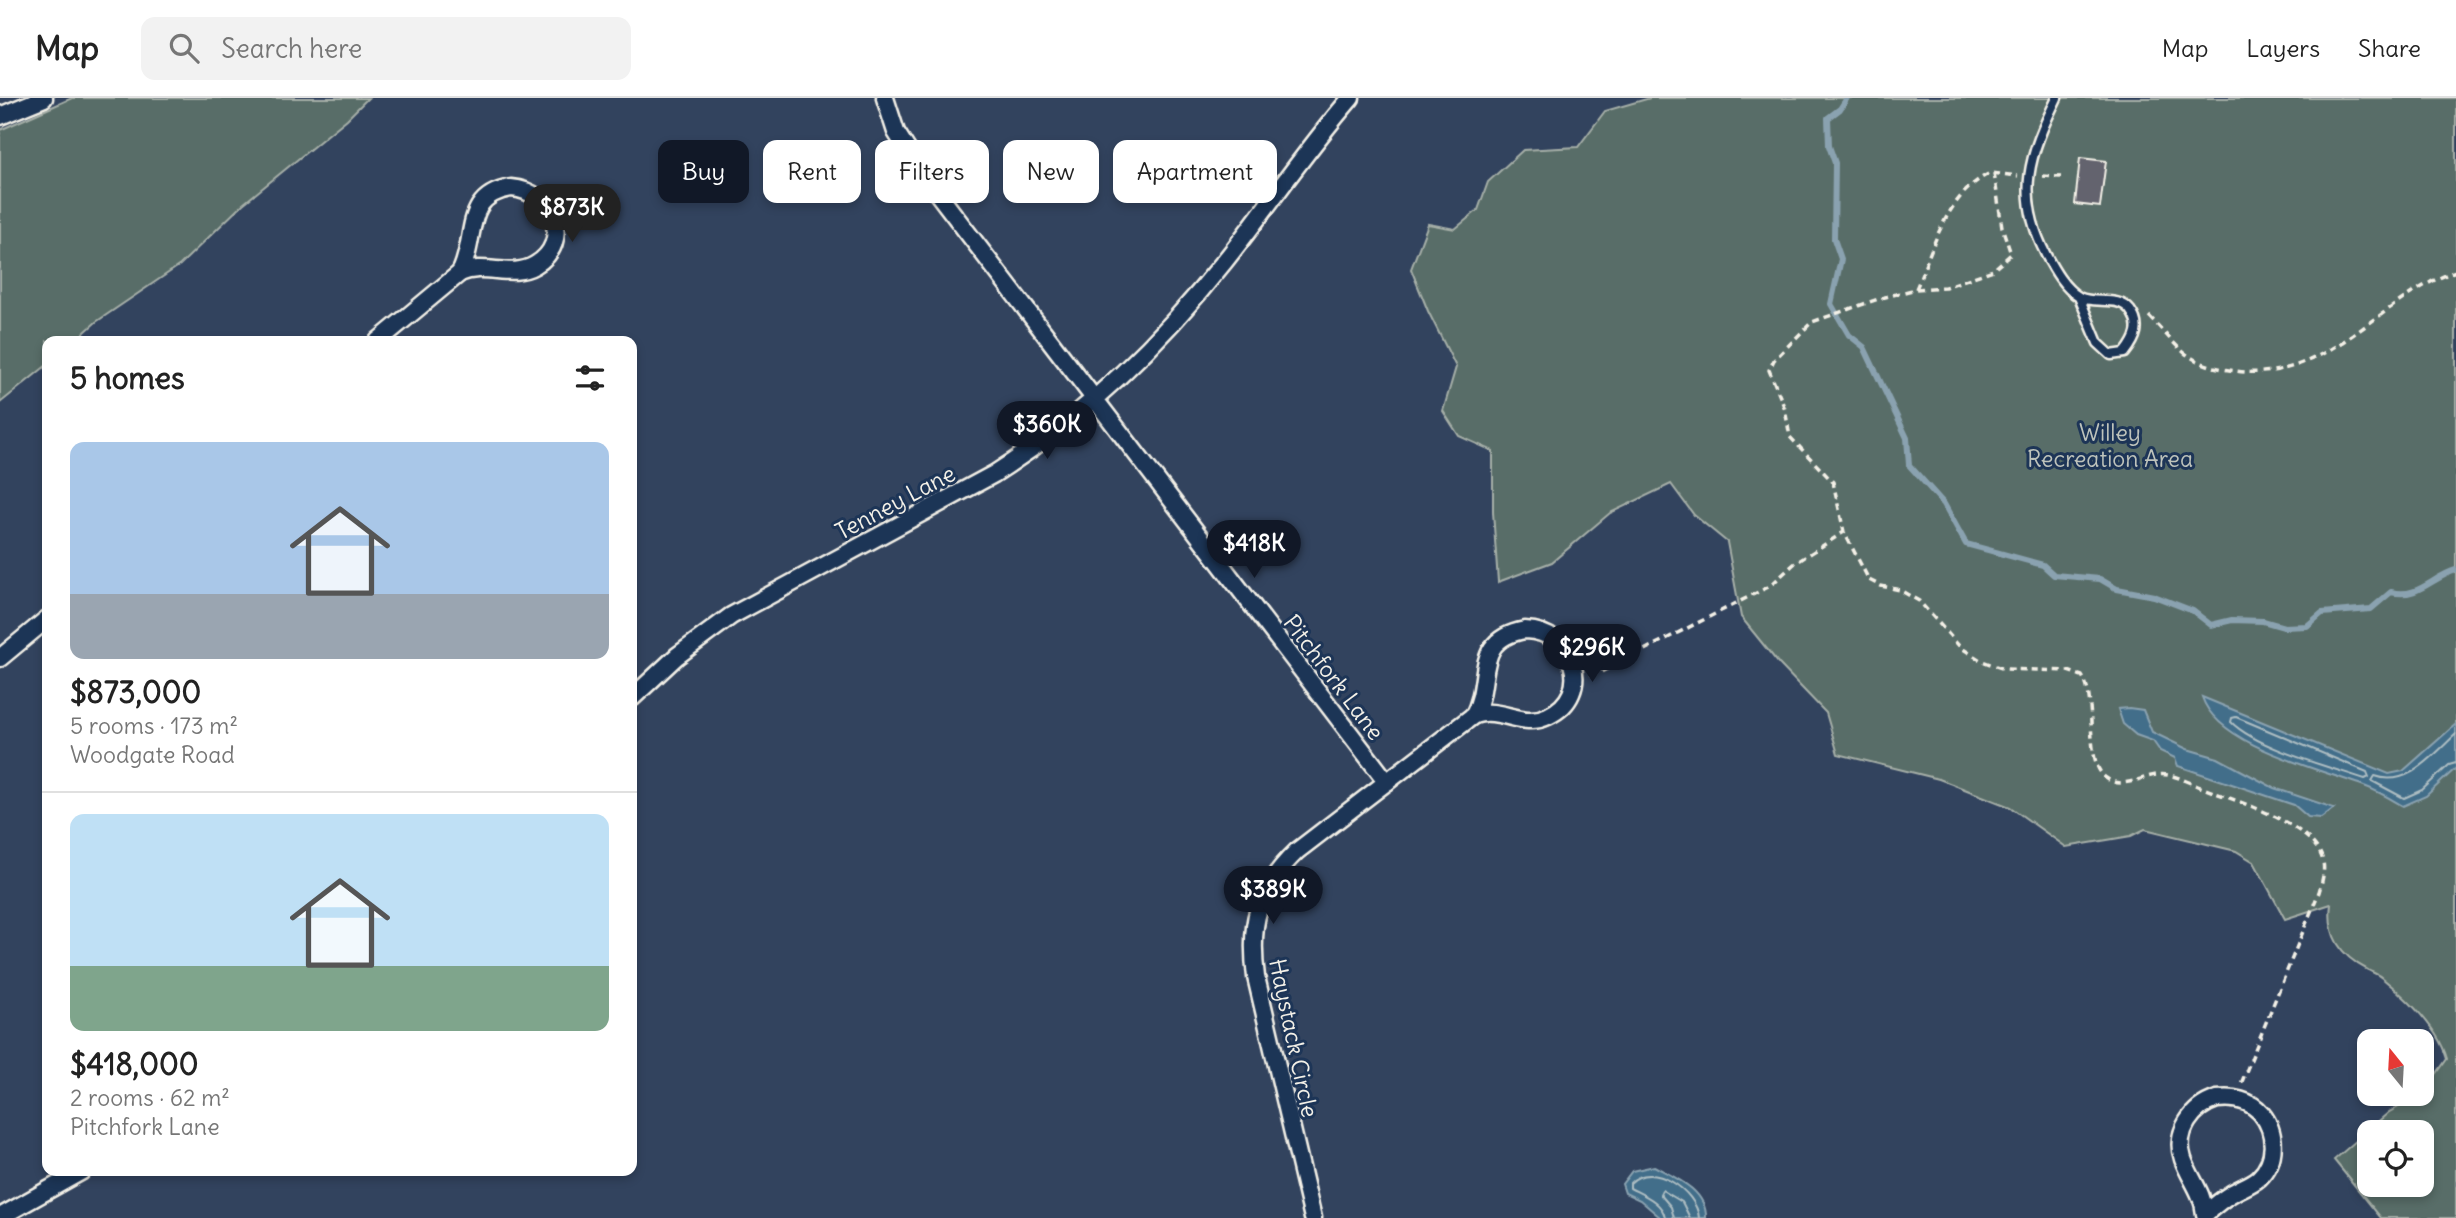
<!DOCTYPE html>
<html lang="en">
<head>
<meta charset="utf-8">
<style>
	body { margin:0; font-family:Delius,sans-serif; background:#f2f2f2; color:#222; height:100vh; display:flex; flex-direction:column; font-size:26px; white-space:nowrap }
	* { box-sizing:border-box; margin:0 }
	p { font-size:23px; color:#767676 }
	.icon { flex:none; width:38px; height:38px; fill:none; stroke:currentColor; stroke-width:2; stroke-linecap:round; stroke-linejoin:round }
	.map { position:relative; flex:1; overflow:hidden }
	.drawer { position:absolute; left:42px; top:238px; width:595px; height:840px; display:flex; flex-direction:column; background:#fff; border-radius:14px; box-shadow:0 4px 10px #0003 }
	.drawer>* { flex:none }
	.hud { position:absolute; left:658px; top:42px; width:665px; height:63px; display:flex; gap:14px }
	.needle { width:46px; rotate:342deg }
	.fabs { position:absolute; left:2357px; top:931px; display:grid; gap:14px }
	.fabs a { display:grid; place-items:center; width:77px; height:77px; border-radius:14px; background:#fff; box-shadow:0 4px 10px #0003; font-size:35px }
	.price { position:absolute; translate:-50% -60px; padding:0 16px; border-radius:24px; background:#111827; color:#fff; font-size:23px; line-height:46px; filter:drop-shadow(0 2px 4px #0008) }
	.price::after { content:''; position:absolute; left:50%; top:42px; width:21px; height:16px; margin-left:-10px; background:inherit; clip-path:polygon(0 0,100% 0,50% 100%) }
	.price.on { background:#222; color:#fff }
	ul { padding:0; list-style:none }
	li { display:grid; align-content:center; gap:14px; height:371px; padding:0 28px }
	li+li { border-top:2px solid #e0e0e0 }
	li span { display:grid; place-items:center; height:217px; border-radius:14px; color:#555 }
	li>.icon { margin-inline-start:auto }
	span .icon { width:126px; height:126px; fill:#fffc; stroke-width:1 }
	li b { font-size:30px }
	h2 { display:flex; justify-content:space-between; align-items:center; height:84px; padding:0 28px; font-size:30px }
	.tag { padding:0 24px; border-radius:14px; background:#fff; box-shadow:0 4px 10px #0003; font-size:24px; line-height:63px }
	.tag.on { background:#111827; color:#fff }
	header { display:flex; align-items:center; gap:42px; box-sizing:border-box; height:98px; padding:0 35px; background:#fff; border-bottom:2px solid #e0e0e0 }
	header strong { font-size:33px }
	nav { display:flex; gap:38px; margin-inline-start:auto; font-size:24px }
	.search { width:490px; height:63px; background:#f2f2f2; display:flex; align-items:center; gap:18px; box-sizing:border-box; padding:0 24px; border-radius:14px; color:#767676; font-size:26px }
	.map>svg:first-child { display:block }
	.green { fill:#596d68; stroke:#a6afa8; stroke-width:2; fill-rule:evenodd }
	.water { fill:#436e8a; stroke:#8aa2b0; stroke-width:2 }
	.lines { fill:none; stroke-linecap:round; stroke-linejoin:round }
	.shore { stroke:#adbdc2; stroke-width:2 }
	.stream { stroke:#8aa2b0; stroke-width:6 }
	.building { fill:#64636e; stroke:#f4f1e8; stroke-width:2 }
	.lane-casing { stroke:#f4f1e8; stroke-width:13 }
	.street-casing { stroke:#f4f1e8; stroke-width:21 }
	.path { stroke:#f4f1e8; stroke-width:3.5; stroke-dasharray:7 5; stroke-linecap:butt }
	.lane { stroke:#1d3557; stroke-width:8 }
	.street { stroke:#1d3557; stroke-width:16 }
	.labels { text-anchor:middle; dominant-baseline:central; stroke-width:6; stroke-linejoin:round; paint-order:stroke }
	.park-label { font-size:23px; fill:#bec3bb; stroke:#1d3557 }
	.street-label { font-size:23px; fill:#f4f1e8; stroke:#1d3557 }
</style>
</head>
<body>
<header>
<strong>Map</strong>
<div class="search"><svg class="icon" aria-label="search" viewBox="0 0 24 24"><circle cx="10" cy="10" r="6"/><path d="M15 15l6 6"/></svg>Search here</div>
<nav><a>Map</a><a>Layers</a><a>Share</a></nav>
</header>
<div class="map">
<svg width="2456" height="1120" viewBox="0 0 2456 1120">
	<rect width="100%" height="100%" fill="#32435e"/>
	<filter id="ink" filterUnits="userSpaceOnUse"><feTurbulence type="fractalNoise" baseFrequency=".0143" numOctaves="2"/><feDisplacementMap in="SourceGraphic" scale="14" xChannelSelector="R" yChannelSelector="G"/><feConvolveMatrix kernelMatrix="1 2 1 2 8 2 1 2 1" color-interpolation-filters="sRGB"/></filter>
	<g filter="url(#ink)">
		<!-- green -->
		<g class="green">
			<path d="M72,0H368L347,21L243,106L180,167L96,224L75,243H47V267L0,305V32Z"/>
			<path d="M1650,0H2456V1120H2381L2334,1062L2389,1014L2422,996L2447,961C2438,929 2408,901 2382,880C2378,876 2373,875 2368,872C2339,857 2327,837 2331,806L2285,821L2254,764L2236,753L2145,731L2131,738L2066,749L2010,709L1939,681L1838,656L1826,615L1779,566L1741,519L1727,444L1694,417L1671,386L1610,415L1552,464L1498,484L1493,414V353L1459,338L1443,313L1456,269L1428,213L1411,171L1428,126L1455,131L1478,112L1488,84L1523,52L1578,49L1605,13ZM2370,1034H2422V1087H2370Z"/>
		</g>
		<!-- water -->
		<g class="water">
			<path d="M2202,599L2389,676L2403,673L2456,626V670L2426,698L2403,708C2391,701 2378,693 2364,688C2320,671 2218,648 2202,599Z"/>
			<path d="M2129,610L2143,612L2152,634L2187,651L2218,660L2274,690L2334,710L2321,720L2308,719L2294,707L2178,668L2175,660L2160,653L2153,643L2136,637L2123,626L2118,611Z"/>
			<path d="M1654,1068C1674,1079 1707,1092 1706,1120H1661L1640,1102L1625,1095L1622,1086L1632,1073Z"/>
		</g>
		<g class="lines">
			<!-- shore -->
			<g class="shore">
				<path d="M2236,619L2367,674L2369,679L2365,681C2329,669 2257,650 2231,624L2232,620Z"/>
				<path d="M2456,636C2433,657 2408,690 2375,678L2372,683L2404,700L2422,692L2449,667L2456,665"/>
				<path d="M1665,1120C1663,1104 1643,1097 1630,1090V1085C1652,1062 1697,1093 1699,1120"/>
				<path d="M1674,1120L1671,1109L1660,1096L1662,1092L1682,1104L1690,1120"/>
			</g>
			<!-- stream -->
			<path class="stream" d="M1847,0L1840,11L1828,20L1829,48L1835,65L1834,141L1841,161L1831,206L1849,237L1864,249L1907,340L1909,367L1944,406L1966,446L2043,467L2054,477L2100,481L2117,491L2154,498L2193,513L2211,527L2232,522L2263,523L2284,529L2307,528L2322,515L2371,511L2391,494C2418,501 2432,479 2456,472"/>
		</g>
		<!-- building -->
		<path class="building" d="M2080,60L2106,63L2100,109L2075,106Z"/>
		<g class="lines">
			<!-- lane casing -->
			<g class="lane-casing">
				<path id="lane" d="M2057,0C2029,57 2015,97 2046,157C2054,172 2064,190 2079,199C2095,207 2118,197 2130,212C2142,228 2136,241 2125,255L2111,257L2098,245L2079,199"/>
			</g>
			<!-- street casing -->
			<g class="street-casing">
				<g id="street">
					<path d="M885,0L896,34L922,75L1387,684"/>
					<path d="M0,18L44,0"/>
					<path d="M511,90C553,93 574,144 535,167C511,181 485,164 460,175C478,141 461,98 511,90Z"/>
					<path d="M378,243L460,175"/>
					<path d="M1525,532C1574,533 1595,596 1548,618C1521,631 1502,608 1474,617C1493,582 1471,542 1525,532Z"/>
					<path d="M0,560L47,521"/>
					<path d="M632,600L677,558L731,518L994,376C1082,320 1159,246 1224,164C1267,110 1305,53 1351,0"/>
					<path d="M2217,1001C2233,999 2250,1002 2261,1015C2277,1034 2277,1063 2259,1080C2251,1087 2240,1090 2231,1096C2221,1102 2213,1109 2205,1116C2203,1094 2190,1081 2183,1061C2174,1034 2192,1009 2217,1001Z"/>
					<path d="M0,1119L82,1073"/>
					<path d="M1313,1120L1256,879C1249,826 1257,791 1297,753L1474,617"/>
				</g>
			</g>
			<!-- path -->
			<g class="path">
				<path d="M1994,75L2002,129L2011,156L1993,172L1945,189L1916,191L1881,200L1812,224L1774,262L1769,272L1785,311L1790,339L1833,384L1844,434L1869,482L1881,488L1900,492L1919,503L1960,549L1982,563L2004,571L2068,573L2082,578C2098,601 2083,663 2106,680C2124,694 2148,673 2168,677C2180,679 2191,686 2203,690C2237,704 2298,720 2319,753C2327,767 2323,780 2319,794L2241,986"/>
				<path d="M2043,78L2061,79"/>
				<path d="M1916,191C1933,150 1946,97 1990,75L2018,78"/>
				<path d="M2149,218C2161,230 2172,245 2186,256C2201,267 2219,271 2236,273C2327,286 2379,200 2456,173"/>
				<path d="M1590,576L1601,574L1770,488L1794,466L1844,434"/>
			</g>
			<!-- lane -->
			<use href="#lane" class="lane"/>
			<!-- street -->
			<use href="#street" class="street"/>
		</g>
	</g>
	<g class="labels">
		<!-- park labels -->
		<g class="park-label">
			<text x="2110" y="334">Willey<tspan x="2110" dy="26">Recreation Area</tspan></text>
		</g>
		<!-- street labels -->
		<g class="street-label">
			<text transform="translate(895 404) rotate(-28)">Tenney Lane</text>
			<text transform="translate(1334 579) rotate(53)">Pitchfork Lane</text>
			<text transform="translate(1294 940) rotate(78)">Haystack Circle</text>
		</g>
	</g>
</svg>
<div class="fabs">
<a><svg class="needle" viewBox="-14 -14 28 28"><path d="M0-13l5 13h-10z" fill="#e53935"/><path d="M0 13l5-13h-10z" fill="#767676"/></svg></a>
<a><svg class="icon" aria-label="locate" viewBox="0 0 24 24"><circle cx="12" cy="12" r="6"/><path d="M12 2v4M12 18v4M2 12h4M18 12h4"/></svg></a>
</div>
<b class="price on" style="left:572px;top:146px">$873K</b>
<b class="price" style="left:1047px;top:363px">$360K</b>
<b class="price" style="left:1254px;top:482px">$418K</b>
<b class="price" style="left:1592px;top:586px">$296K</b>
<b class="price" style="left:1273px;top:828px">$389K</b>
<div class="hud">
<a class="tag on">Buy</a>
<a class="tag">Rent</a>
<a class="tag">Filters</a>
<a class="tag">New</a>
<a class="tag">Apartment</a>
</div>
<section class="drawer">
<h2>5 homes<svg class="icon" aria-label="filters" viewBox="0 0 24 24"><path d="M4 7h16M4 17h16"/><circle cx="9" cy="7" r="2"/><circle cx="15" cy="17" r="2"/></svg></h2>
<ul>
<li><span style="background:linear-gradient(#a9c7e8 70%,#9aa5b1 0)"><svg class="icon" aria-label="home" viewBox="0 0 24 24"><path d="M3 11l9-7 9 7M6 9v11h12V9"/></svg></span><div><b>$873,000</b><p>5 rooms · 173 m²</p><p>Woodgate Road</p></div></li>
<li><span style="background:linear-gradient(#bfe0f5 70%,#7fa58c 0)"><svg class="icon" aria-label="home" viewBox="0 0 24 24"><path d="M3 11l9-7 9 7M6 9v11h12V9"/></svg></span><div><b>$418,000</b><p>2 rooms · 62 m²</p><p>Pitchfork Lane</p></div></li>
</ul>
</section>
</div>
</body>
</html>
